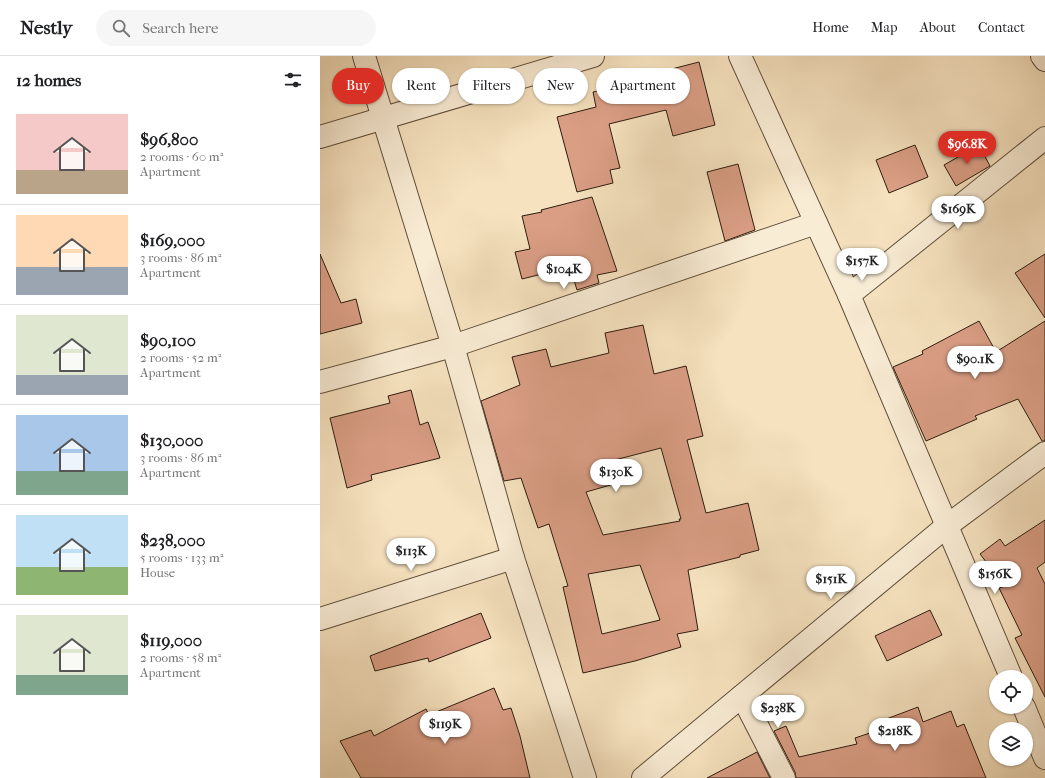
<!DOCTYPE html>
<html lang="en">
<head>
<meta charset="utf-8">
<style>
	body { margin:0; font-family:"IM FELL French Canon",serif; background:#f6f6f6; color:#202124; height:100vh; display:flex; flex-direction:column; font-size:15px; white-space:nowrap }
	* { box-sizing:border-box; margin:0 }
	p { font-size:13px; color:#757577 }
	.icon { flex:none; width:22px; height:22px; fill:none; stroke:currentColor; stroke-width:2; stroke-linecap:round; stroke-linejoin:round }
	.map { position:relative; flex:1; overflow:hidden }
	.details { display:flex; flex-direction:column; background:#fff; width:320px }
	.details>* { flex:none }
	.top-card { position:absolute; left:12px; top:12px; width:380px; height:36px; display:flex; gap:8px }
	.controls { position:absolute; left:669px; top:614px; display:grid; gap:8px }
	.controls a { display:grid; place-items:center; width:44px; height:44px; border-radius:50%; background:#fff; box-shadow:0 1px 3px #0004; font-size:20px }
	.price { position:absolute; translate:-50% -34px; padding:0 9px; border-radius:14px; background:#fff; color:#222; font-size:13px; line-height:26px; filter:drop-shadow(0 1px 2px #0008) }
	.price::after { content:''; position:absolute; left:50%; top:24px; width:12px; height:9px; margin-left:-6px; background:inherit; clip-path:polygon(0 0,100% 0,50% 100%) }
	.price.current { background:#d93025; color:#fff }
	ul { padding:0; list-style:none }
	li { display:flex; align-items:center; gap:12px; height:100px; padding:0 16px }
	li+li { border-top:1px solid #e0e0e0 }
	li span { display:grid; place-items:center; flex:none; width:112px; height:80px; border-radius:0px; color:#555 }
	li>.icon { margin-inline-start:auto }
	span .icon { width:48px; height:48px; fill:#fffc; stroke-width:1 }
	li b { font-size:17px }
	h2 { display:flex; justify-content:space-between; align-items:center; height:48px; padding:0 16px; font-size:17px }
	.tag { padding:0 14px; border-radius:18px; background:#fff; box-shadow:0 1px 3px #0004; font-size:14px; line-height:36px }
	.tag.current { background:#d93025; color:#fff }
	header { display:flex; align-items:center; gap:24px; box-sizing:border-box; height:56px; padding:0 20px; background:#fff; border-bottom:1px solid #e0e0e0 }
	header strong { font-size:19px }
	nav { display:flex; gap:22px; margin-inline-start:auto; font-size:14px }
	.search { width:280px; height:36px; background:#f6f6f6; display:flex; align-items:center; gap:10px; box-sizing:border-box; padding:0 14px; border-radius:22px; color:#757577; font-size:15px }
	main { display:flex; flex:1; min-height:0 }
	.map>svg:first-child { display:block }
	.building { fill:#da9e85; stroke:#2d1c0d; fill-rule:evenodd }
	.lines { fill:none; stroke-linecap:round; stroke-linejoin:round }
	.street-casing { stroke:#5f4e3a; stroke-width:24 }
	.street { stroke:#f9ecd5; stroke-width:22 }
</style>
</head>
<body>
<header>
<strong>Nestly</strong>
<div class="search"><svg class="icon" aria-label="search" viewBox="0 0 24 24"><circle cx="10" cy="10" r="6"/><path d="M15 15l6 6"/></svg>Search here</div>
<nav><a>Home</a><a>Map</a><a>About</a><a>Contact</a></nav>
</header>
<main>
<section class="details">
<h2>12 homes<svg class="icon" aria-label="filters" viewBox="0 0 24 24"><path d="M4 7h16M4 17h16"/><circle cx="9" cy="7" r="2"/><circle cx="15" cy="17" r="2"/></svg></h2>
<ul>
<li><span style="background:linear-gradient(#f6c9c9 70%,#b9a48a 0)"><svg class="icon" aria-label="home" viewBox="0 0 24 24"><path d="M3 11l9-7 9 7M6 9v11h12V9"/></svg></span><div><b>$96,800</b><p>2 rooms · 60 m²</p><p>Apartment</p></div></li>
<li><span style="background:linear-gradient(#ffd9b3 65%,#9aa5b1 0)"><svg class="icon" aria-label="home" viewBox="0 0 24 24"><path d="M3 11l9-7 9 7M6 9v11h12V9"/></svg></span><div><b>$169,000</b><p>3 rooms · 86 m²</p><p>Apartment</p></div></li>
<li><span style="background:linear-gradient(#dfe7d0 75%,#9aa5b1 0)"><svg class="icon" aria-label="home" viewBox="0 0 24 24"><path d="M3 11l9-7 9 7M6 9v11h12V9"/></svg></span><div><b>$90,100</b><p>2 rooms · 52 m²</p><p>Apartment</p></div></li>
<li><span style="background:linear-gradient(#a9c7e8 70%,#7fa58c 0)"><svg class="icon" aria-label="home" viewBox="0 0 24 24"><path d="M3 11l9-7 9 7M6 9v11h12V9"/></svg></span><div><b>$130,000</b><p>3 rooms · 86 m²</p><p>Apartment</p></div></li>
<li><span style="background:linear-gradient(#bfe0f5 65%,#8fb573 0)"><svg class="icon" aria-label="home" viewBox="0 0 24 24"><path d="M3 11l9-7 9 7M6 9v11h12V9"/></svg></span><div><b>$238,000</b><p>5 rooms · 133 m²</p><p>House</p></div></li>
<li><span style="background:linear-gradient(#dfe7d0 75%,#7fa58c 0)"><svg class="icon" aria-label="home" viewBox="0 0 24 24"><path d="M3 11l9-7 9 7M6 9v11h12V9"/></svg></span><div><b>$119,000</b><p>2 rooms · 58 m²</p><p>Apartment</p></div></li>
</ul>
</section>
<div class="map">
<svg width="725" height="722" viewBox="0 0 725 722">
	<rect width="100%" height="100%" fill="#f6e2bf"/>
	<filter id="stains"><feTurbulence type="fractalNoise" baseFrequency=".005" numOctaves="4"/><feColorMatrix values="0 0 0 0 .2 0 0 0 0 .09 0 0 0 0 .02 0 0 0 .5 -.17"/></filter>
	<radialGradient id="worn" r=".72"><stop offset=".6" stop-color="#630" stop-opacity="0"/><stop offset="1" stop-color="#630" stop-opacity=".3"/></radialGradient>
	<!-- building -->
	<g class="building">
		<path d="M379,6L395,69L353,80L346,54L289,68L300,112L290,114L293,127L257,136L237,61L276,51L273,36L294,31L293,28Z"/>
		<path d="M595,89L608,121L569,137L556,104Z"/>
		<path d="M659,89L670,110L636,130L624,109Z"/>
		<path d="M418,108L435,174L405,185L387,116Z"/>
		<path d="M272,141L297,215L277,219L279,227L257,234L250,211L202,223L195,196L210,193L202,160L222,156L221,154Z"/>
		<path d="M0,198L21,247L36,243L42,267L0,278Z"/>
		<path d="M725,198V262L695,217Z"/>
		<path d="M659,265L676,296L725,265V385H722L698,343L655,360L657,363L606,385L573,311L603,298L602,295Z"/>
		<path d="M323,269L334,318L366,310L383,380L367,384L386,457L428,447L439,494L420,499V501L368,514L378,574L357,578L361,591L315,605L263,617L243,531L248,530L229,468L218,472L201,422L184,425L161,345L200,329L192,301L226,293L231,311L289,297L285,277ZM341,392L361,463H359L360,465L283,479L266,436L294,428L287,406ZM320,509L340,564L282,578L268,518Z"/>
		<path d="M91,334L100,369L108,366L120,402L51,419L52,424L27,432L10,362L70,347L68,340Z"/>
		<path d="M725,464V506L717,512L725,528V641L695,582L702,579L679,532L685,530L660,498L680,483L685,490Z"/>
		<path d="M610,554L622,579L567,605L555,580Z"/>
		<path d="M161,557L171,582L109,606L108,602L55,615L50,600Z"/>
		<path d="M174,632L183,654L191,652L200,680L210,722H41L20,685L51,674L54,680L106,653L109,659Z"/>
		<path d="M598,651L603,666L631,655L637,671L644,668L666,722H476L475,716L454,675L466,670L479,701L537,688L535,682L559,674L556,667Z"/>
		<path d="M437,696L450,722H387Z"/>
	</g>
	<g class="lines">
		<!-- street casing -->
		<g class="street-casing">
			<g id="street">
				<path d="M44,0L133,290L193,502L265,722"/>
				<path d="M420,0L529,239L691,621"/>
				<path d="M722,0L725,4"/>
				<path d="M0,81L273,0"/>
				<path d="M529,239L725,82"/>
				<path d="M0,326L133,290L496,167"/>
				<path d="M0,563L193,502"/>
				<path d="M422,640L464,722"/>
				<path d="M704,651L725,702"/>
				<path d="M323,722L628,469L725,397"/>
			</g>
		</g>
		<!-- street -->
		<use href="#street" class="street"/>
	</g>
	<rect width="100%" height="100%" filter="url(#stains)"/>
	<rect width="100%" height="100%" fill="url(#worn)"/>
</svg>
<div class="controls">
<a><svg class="icon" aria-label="locate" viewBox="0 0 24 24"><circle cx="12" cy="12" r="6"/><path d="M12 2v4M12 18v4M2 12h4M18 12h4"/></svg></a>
<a><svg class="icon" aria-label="layers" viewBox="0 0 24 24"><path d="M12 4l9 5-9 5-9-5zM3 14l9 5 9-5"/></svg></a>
</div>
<b class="price current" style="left:647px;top:109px">$96.8K</b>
<b class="price" style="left:638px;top:174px">$169K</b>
<b class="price" style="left:542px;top:226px">$157K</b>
<b class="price" style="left:244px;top:234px">$104K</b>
<b class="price" style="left:655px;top:324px">$90.1K</b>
<b class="price" style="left:296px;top:437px">$130K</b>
<b class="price" style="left:91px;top:516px">$113K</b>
<b class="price" style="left:675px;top:539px">$156K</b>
<b class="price" style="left:511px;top:544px">$151K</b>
<b class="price" style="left:458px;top:673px">$238K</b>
<b class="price" style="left:125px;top:689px">$119K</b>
<b class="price" style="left:575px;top:696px">$218K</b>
<div class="top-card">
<a class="tag current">Buy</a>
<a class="tag">Rent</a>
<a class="tag">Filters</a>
<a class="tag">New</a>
<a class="tag">Apartment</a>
</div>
</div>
</main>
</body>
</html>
